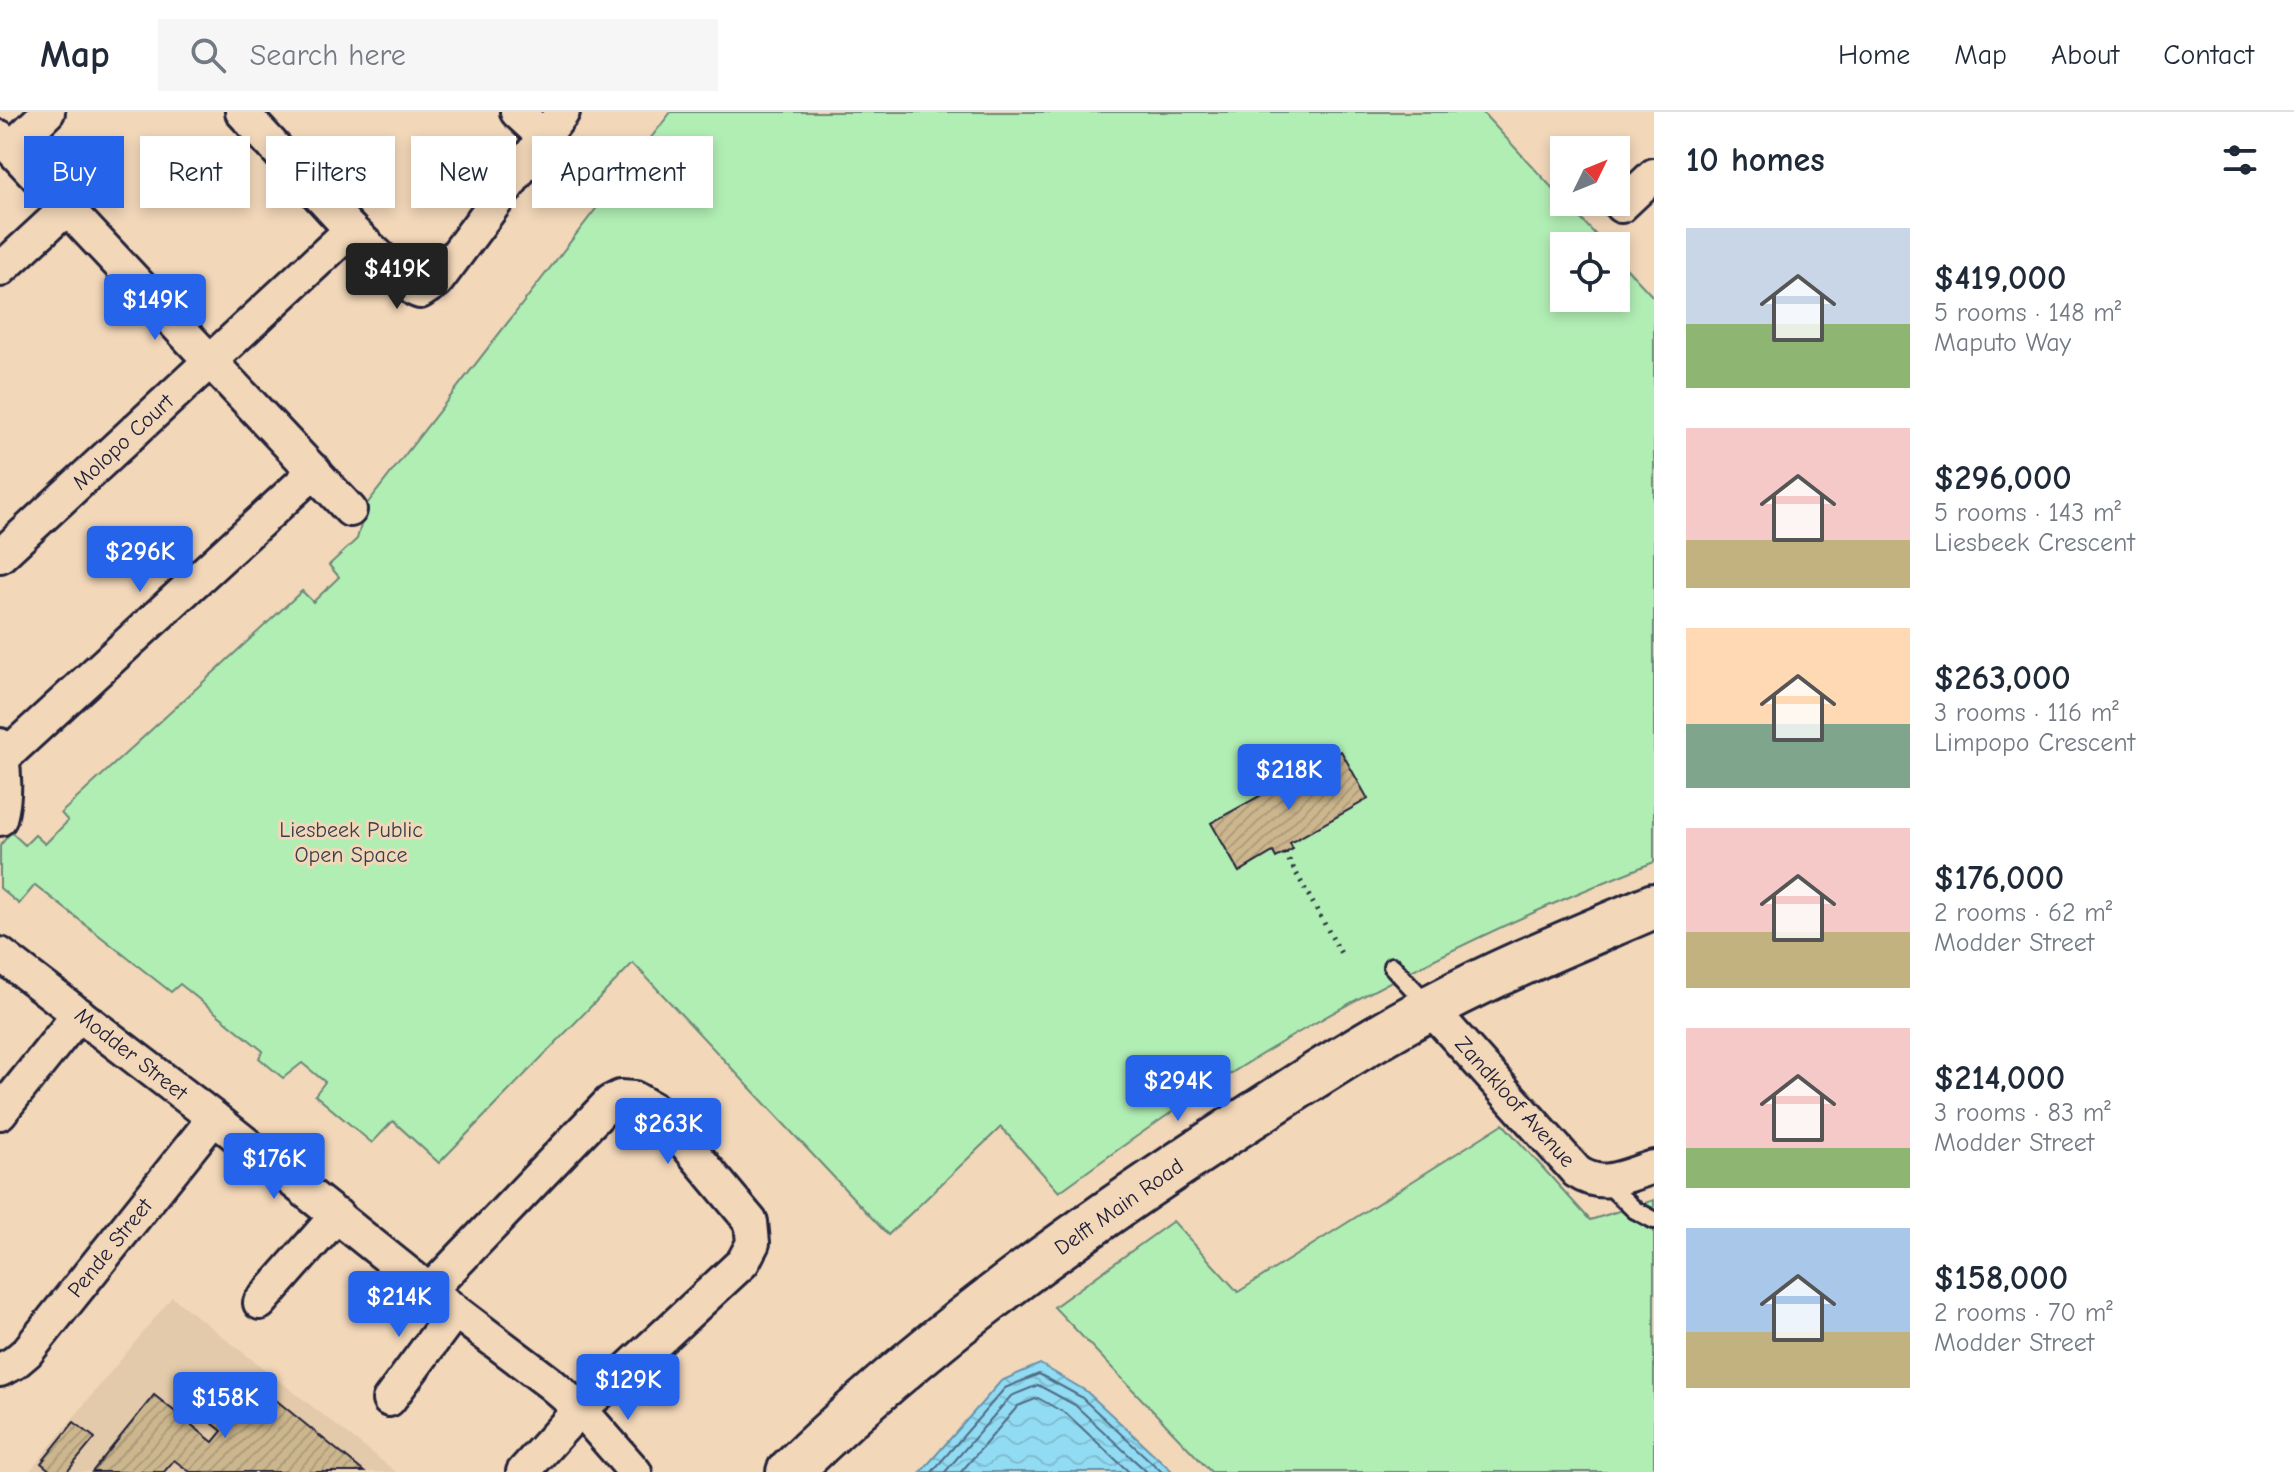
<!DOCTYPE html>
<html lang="en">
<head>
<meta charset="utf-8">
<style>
	body { margin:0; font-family:"Comic Neue",sans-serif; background:#f6f6f7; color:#1f2937; height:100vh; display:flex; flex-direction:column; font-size:30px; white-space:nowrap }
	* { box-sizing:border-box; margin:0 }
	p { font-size:26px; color:#747a83 }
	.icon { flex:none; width:44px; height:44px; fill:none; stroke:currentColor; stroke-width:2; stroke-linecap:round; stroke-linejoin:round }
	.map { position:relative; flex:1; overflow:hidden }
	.details { display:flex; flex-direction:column; background:#fff; width:640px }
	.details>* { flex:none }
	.banner { position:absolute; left:24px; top:24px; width:760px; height:72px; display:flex; gap:16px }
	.needle { width:52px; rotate:47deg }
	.buttons { position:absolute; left:1550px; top:24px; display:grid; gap:16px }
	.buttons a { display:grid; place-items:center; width:80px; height:80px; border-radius:0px; background:#fff; box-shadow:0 4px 12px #0003; font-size:40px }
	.price { position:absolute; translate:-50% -68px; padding:0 18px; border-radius:8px; background:#2563eb; color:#fff; font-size:26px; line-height:52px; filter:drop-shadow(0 2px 4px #0008) }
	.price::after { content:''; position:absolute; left:50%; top:48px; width:24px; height:18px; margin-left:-12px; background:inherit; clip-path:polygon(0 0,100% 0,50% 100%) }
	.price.current { background:#222; color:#fff }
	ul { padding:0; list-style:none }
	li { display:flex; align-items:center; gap:24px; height:200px; padding:0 32px }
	li span { display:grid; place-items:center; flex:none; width:224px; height:160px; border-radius:0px; color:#555 }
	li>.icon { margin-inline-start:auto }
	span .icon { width:96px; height:96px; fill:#fffc; stroke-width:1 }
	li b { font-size:34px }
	h2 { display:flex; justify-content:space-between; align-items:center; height:96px; padding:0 32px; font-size:34px }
	.chip { padding:0 28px; border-radius:0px; background:#fff; box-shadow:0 4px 12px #0003; font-size:28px; line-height:72px }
	.chip.current { background:#2563eb; color:#fff }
	header { display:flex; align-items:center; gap:48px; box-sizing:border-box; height:112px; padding:0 40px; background:#fff; border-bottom:2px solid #e0e1e3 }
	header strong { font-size:38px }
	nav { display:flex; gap:44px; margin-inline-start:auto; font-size:28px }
	.search { width:560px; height:72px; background:#f6f6f7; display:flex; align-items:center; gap:20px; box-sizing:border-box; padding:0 28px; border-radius:0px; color:#747a83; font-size:30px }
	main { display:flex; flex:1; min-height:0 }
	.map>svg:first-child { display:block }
	.built { fill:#e3caaa }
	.park { fill:#b1eeb4; stroke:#6a8878; stroke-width:2 }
	.water { fill:url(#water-waves); stroke:#6592a9; stroke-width:2 }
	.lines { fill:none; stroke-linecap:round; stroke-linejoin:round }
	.shore { stroke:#4f6c85; stroke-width:2 }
	.building { fill:url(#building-hatch); stroke:#22223b; stroke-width:2 }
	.lane-casing { stroke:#22223b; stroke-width:22 }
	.street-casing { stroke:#22223b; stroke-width:38 }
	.secondary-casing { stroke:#22223b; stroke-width:50 }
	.path { stroke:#22223b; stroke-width:5; stroke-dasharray:2 6; stroke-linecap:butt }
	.lane { stroke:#f2d7b9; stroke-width:16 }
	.street { stroke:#f2d7b9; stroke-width:32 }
	.secondary { stroke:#f2d7b9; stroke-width:44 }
	.labels { text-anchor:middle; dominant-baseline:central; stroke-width:6; stroke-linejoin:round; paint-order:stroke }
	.street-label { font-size:22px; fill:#22223b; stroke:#f2d7b9 }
	.park-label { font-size:22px; fill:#37414d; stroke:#f2d7b9 }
</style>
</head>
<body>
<header>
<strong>Map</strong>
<div class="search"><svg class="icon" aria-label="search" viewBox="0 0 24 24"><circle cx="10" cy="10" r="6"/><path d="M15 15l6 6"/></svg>Search here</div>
<nav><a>Home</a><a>Map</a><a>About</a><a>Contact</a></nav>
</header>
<main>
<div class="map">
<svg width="1654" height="1360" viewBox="0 0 1654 1360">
	<defs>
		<pattern id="water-waves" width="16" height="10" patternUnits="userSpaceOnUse" patternTransform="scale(2)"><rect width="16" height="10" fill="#92dcf3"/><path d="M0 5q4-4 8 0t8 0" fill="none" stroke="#7ebcd1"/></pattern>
		<pattern id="building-hatch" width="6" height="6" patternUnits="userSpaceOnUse" patternTransform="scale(2)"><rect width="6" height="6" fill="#ccb68d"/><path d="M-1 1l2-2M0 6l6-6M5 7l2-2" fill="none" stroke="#af9c7b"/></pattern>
	</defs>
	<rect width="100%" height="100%" fill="#f2d7b9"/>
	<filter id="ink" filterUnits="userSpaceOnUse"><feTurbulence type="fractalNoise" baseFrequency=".0125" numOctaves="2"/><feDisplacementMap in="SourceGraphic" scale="16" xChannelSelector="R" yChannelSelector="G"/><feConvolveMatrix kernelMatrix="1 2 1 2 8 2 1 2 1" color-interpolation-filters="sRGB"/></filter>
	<g filter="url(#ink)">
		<!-- built -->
		<path class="built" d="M172,1185L396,1360H29Z"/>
		<!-- park -->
		<g class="park">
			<path d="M671,0H1482L1606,134H1564V186H1616V145L1654,186V750C1535,797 1419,851 1308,915C1221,964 1140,1021 1059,1080L1001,1015L888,1123L633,851L439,1051L393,1009L372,1031L315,983L325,970L302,951L283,966L259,946L263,939L180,872L171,880L35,773L19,792L0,776V734L11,720L25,733L35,723L45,732L68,709L61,701L302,479L313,490L339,465L329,453L357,427L367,392Z"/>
			<path d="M1503,1012L1590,1108L1654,1088V1360H1211L1054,1195L1173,1109L1238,1180Z"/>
		</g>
		<!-- water -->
		<path class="water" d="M1040,1252L1086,1279L1173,1360H921L1001,1269Z"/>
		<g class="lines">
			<!-- shore -->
			<g class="shore">
				<path d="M932,1360L1005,1276L1039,1262L1081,1285L1162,1360"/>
				<path d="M945,1360L1011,1284L1038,1273L1075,1293L1147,1360"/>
				<path d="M961,1360L1018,1294L1038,1286L1068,1303L1129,1360"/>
			</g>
		</g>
		<!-- building -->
		<g class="building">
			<path d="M1341,639L1368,687L1290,731L1293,737L1276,746L1273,740L1239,760L1211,711Z"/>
			<path d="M244,1262L364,1360H190L174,1348L164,1360H92L154,1283L213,1330L222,1319L207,1307Z"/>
			<path d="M74,1310L95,1326L67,1360H52L41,1351Z"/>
		</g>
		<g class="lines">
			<!-- lane casing -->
			<g class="lane-casing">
				<g id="lane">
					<path d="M1392,854L1429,894"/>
					<path d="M1605,1070L1635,1098L1654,1108"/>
				</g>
			</g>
			<!-- street casing -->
			<g class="street-casing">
				<g id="street">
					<path d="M242,0L351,118L415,178L420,180L437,169L544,25"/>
					<path d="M517,0L544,25L563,0"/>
					<path d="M0,25L350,398"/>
					<path d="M11,36L48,0"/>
					<path d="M1621,94L1654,63"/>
					<path d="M0,158L67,96"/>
					<path d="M0,444L351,118"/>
					<path d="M0,633C5,658 7,682 0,707"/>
					<path d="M3,646L315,359"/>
					<path d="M0,842L214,1006L455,1199L550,1271L580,1297L635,1360"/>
					<path d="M1430,896L1577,1060C1604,1078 1626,1063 1654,1055"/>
					<path d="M0,1001L79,902"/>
					<path d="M430,1178L610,990L620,985L634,986L660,1001L751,1110L753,1131L743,1150L629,1256L580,1297L523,1360"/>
					<path d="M260,1191L337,1103"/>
					<path d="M0,1258L14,1251L27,1240L214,1006"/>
					<path d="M389,1288L455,1199"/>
				</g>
			</g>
			<!-- secondary casing -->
			<g class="secondary-casing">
				<path id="secondary" d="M789,1360C919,1233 1066,1126 1217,1027C1290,979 1363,931 1439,891C1509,854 1582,825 1654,794"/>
			</g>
			<!-- path -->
			<path class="path" d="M1285,741L1343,845"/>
			<!-- lane -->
			<use href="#lane" class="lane"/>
			<!-- street -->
			<use href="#street" class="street"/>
			<!-- secondary -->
			<use href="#secondary" class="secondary"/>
		</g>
	</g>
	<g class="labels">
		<!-- street labels -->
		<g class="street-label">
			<text transform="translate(123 330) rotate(-43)">Molopo Court</text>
			<text transform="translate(131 942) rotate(38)">Modder Street</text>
			<text transform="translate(1515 990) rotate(48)">Zandkloof Avenue</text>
			<text transform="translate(1119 1095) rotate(-35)">Delft Main Road</text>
			<text transform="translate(110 1136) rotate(-51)">Pende Street</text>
		</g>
		<!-- park labels -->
		<g class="park-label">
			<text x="351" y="718">Liesbeek Public<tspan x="351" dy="25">Open Space</tspan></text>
		</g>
	</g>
</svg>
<div class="buttons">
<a><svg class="needle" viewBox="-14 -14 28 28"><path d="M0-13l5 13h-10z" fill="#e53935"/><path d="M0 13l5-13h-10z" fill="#747a83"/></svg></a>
<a><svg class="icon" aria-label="locate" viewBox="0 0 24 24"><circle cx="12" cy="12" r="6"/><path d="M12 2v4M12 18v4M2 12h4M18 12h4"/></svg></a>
</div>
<b class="price current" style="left:397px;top:199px">$419K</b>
<b class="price" style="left:155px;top:230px">$149K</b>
<b class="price" style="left:140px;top:482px">$296K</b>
<b class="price" style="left:1289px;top:700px">$218K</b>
<b class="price" style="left:1178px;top:1011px">$294K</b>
<b class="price" style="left:668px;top:1054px">$263K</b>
<b class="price" style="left:274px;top:1089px">$176K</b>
<b class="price" style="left:399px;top:1227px">$214K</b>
<b class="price" style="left:628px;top:1310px">$129K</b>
<b class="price" style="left:225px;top:1328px">$158K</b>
<div class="banner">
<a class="chip current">Buy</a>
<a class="chip">Rent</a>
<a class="chip">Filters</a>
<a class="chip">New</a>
<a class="chip">Apartment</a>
</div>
</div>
<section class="details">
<h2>10 homes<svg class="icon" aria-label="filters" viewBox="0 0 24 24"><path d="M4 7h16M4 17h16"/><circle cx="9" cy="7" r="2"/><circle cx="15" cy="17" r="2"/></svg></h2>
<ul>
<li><span style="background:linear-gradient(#c9d6e8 60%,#8fb573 0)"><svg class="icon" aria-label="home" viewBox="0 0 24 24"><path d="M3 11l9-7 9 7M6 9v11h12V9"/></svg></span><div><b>$419,000</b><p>5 rooms · 148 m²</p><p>Maputo Way</p></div></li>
<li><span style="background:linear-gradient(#f6c9c9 70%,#c2b280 0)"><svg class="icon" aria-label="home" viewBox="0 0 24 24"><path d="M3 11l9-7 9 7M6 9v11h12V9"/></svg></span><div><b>$296,000</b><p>5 rooms · 143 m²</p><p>Liesbeek Crescent</p></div></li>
<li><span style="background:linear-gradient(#ffd9b3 60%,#7fa58c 0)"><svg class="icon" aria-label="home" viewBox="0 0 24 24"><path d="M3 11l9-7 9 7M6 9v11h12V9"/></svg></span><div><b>$263,000</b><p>3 rooms · 116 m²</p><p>Limpopo Crescent</p></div></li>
<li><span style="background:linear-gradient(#f6c9c9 65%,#c2b280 0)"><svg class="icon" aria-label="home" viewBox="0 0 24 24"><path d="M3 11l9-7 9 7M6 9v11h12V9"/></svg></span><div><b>$176,000</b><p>2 rooms · 62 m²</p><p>Modder Street</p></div></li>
<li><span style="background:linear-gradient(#f6c9c9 75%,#8fb573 0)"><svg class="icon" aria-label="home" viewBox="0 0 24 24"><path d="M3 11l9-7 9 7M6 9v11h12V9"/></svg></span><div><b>$214,000</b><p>3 rooms · 83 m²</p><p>Modder Street</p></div></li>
<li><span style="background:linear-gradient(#a9c7e8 65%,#c2b280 0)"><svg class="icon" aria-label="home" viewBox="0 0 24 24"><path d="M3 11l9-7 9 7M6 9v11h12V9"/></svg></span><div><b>$158,000</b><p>2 rooms · 70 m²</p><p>Modder Street</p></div></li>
</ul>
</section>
</main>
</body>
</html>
